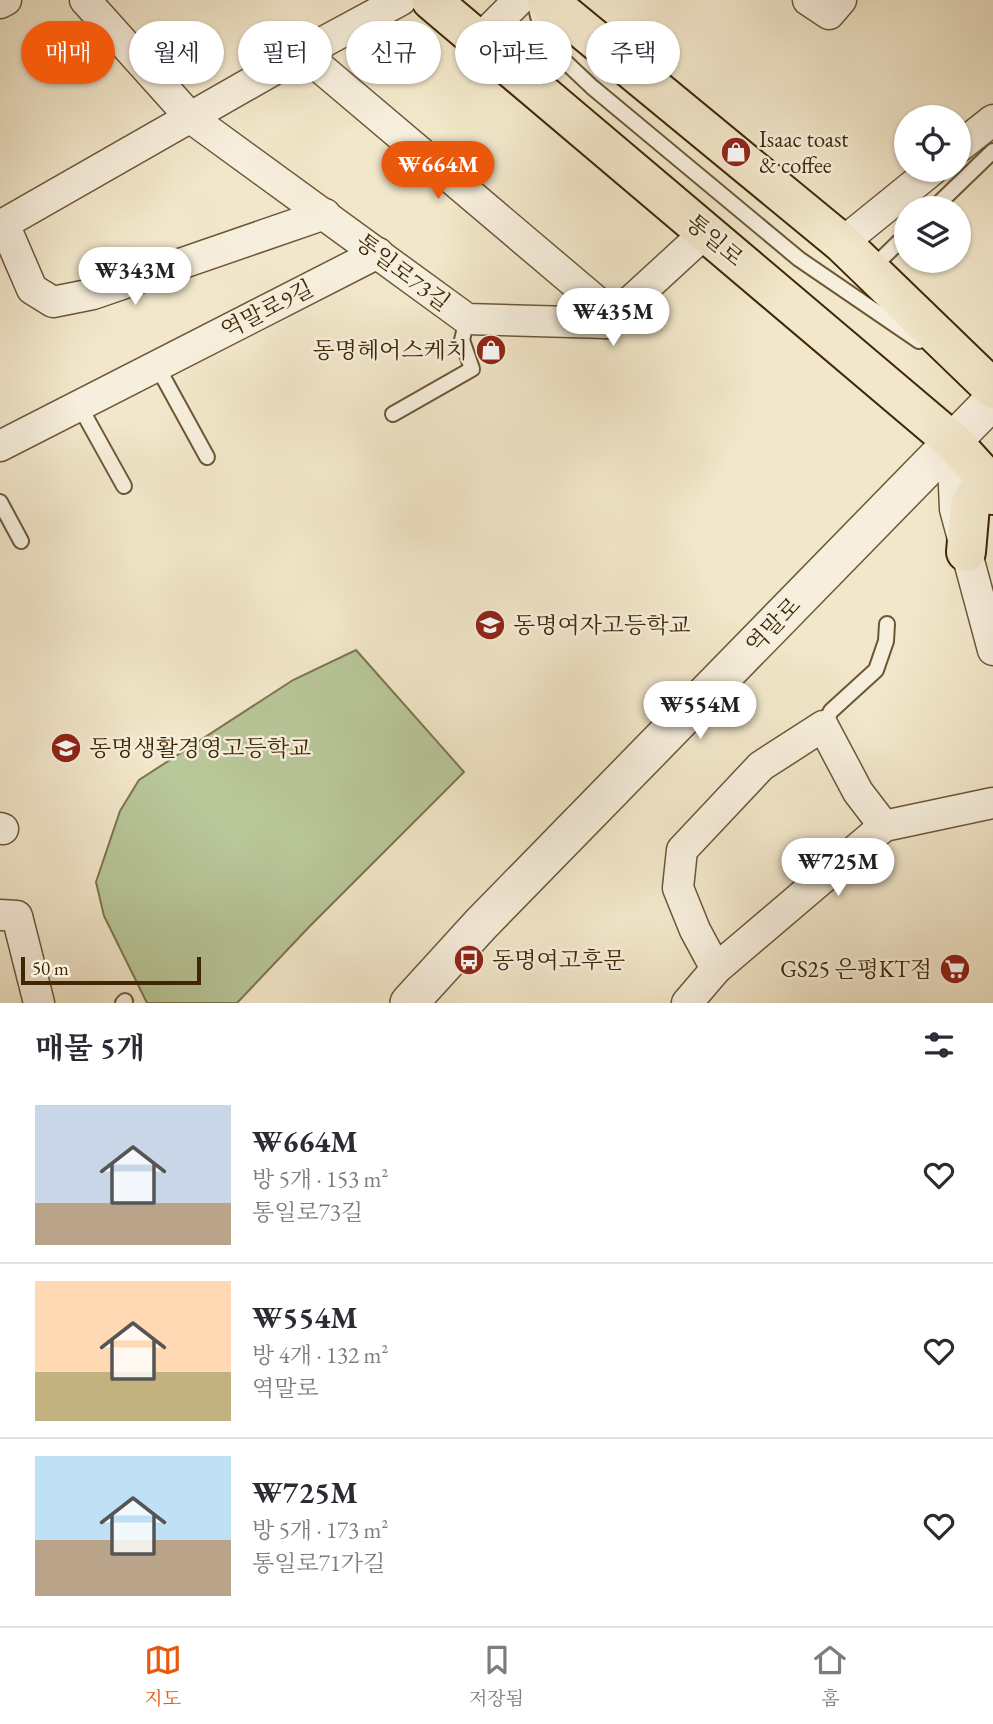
<!DOCTYPE html>
<html lang="ko">
<head>
<meta charset="utf-8">
<style>
	body { margin:0; font-family:"EB Garamond","Noto Serif KR",serif; background:#f2f2f3; color:#2b2b33; height:100vh; display:flex; flex-direction:column; font-size:26px; white-space:nowrap }
	* { box-sizing:border-box; margin:0 }
	p { font-size:23px; color:#7c7c81 }
	.icon { flex:none; width:38px; height:38px; fill:none; stroke:currentColor; stroke-width:2; stroke-linecap:round; stroke-linejoin:round }
	.map { position:relative; height:1003px; overflow:hidden }
	.side { display:flex; flex-direction:column; background:#fff; flex:1 }
	.side>* { flex:none }
	.banner { position:absolute; left:21px; top:21px; width:952px; height:63px; display:flex; gap:14px }
	.buttons { position:absolute; left:894px; top:105px; display:grid; gap:14px }
	.buttons a { display:grid; place-items:center; width:77px; height:77px; border-radius:50%; background:#fff; box-shadow:0 2px 5px #0004; font-size:35px }
	.scale { position:absolute; left:21px; bottom:18px; width:180px; box-sizing:border-box; padding-left:7px; border:4px solid #3f2704; border-top:0; font-size:19px; line-height:24px; white-space:nowrap; color:#3f2704; -webkit-text-stroke:5px #f7efdd; paint-order:stroke }
	.price { position:absolute; translate:-50% -60px; padding:0 16px; border-radius:24px; background:#fff; color:#222; font-size:23px; line-height:46px; filter:drop-shadow(0 2px 4px #0008) }
	.price::after { content:''; position:absolute; left:50%; top:42px; width:21px; height:16px; margin-left:-10px; background:inherit; clip-path:polygon(0 0,100% 0,50% 100%) }
	.price.active { background:#ea580c; color:#fff }
	ul { padding:0; list-style:none }
	li { display:flex; align-items:center; gap:21px; height:175px; padding:0 35px }
	li+li { border-top:2px solid #e1e1e2 }
	li span { display:grid; place-items:center; flex:none; width:196px; height:140px; border-radius:0px; color:#555 }
	li>.icon { margin-inline-start:auto }
	span .icon { width:84px; height:84px; fill:#fffc; stroke-width:1 }
	li b { font-size:30px }
	h2 { display:flex; justify-content:space-between; align-items:center; height:84px; padding:0 35px; font-size:30px }
	.chip { padding:0 24px; border-radius:32px; background:#fff; box-shadow:0 2px 5px #0004; font-size:24px; line-height:63px }
	.chip.active { background:#ea580c; color:#fff }
	.dock { display:flex; justify-content:space-around; align-items:center; height:98px; border-top:2px solid #e1e1e2; background:#fff; font-size:19px; color:#7c7c81 }
	.dock a { display:grid; justify-items:center; gap:4px }
	.dock .active { color:#ea580c }
	.map>svg:first-child { display:block }
	.green { fill:#b8c698; stroke:#7c764e; stroke-width:2 }
	.lines { fill:none; stroke-linecap:round; stroke-linejoin:round }
	.service-casing { stroke:#6c5736; stroke-width:18 }
	.minor-casing { stroke:#6c5736; stroke-width:33 }
	.tertiary-casing { stroke:#6c5736; stroke-width:40 }
	.primary-casing { stroke:#3f2704; stroke-width:42 }
	.service { stroke:#f7efdd; stroke-width:14 }
	.minor { stroke:#f7efdd; stroke-width:30 }
	.tertiary { stroke:#f7efdd; stroke-width:37 }
	.primary { stroke:#f2e7ca; stroke-width:38 }
	.labels { text-anchor:middle; dominant-baseline:central; stroke-width:5; stroke-linejoin:round; paint-order:stroke }
	.poi-label { font-size:23px; fill:#3f2704; stroke:#f7efdd; text-anchor:start }
	.street-label { font-size:23px; fill:#3f2704; stroke:#f7efdd }
</style>
</head>
<body>
<div class="map">
<svg width="993" height="1003" viewBox="0 0 993 1003">
	<rect width="100%" height="100%" fill="#f2e7ca"/>
	<filter id="stains"><feTurbulence type="fractalNoise" baseFrequency=".00286" numOctaves="4"/><feColorMatrix values="0 0 0 0 .2 0 0 0 0 .09 0 0 0 0 .02 0 0 0 .5 -.17"/></filter>
	<radialGradient id="worn" r=".72"><stop offset=".6" stop-color="#630" stop-opacity="0"/><stop offset="1" stop-color="#630" stop-opacity=".3"/></radialGradient>
	<!-- green -->
	<path class="green" d="M356,650L464,772L309,927L237,1003H147L104,916L96,882L120,811L139,780L293,680Z"/>
	<g class="lines">
		<!-- service casing -->
		<g class="service-casing">
			<g id="service">
				<path d="M534,0L540,24L556,53L592,87L799,259L919,341"/>
				<path d="M934,208L993,151"/>
				<path d="M870,270L906,235"/>
				<path d="M157,366L207,457"/>
				<path d="M79,405L124,486"/>
				<path d="M393,414L472,369L462,340L467,319"/>
				<path d="M0,502L21,541"/>
				<path d="M823,726L831,711L876,670L886,641L887,624"/>
				<path d="M123,1003L125,1001"/>
			</g>
		</g>
		<!-- minor casing -->
		<g class="minor-casing">
			<g id="minor">
				<path d="M85,0L191,118L467,319L607,323L706,232"/>
				<path d="M808,0L829,14L841,0"/>
				<path d="M0,3L6,0"/>
				<path d="M479,40L519,0"/>
				<path d="M303,53L596,301L607,323"/>
				<path d="M959,147L993,120"/>
				<path d="M4,224L32,289L53,302L93,294L325,214"/>
				<path d="M0,226L303,53L401,0"/>
				<path d="M842,243L932,170"/>
				<path d="M952,441L955,509L993,650"/>
				<path d="M0,446L378,253"/>
				<path d="M0,828L3,829"/>
				<path d="M0,915L17,916L39,1003"/>
				<path d="M716,969L695,930L678,888L682,850L761,766L823,726L858,792L884,826"/>
				<path d="M687,1003L716,969L884,826L993,803"/>
			</g>
		</g>
		<!-- tertiary casing -->
		<g class="tertiary-casing">
			<path id="tertiary" d="M409,1003L481,924L993,400"/>
		</g>
		<!-- primary casing -->
		<g class="primary-casing">
			<g id="primary">
				<path d="M431,0L952,441L993,486"/>
				<path d="M547,0L842,243L993,389"/>
				<path d="M966,552L970,506L974,497L983,493L993,495"/>
			</g>
		</g>
		<!-- service -->
		<use href="#service" class="service"/>
		<!-- minor -->
		<use href="#minor" class="minor"/>
		<!-- tertiary -->
		<use href="#tertiary" class="tertiary"/>
		<!-- primary -->
		<use href="#primary" class="primary"/>
	</g>
	<!-- icons -->
	<defs>
		<g id="shop-disc" transform="scale(1.575)"><circle r="9.5" fill="#8f2418" stroke="#f7efdd"/><path d="M-5-2.5h2.3a2.7 3.5 0 0 1 5.4 0H5L5.5 6h-11ZM-1.5-2.5h3a1.5 2.3 0 0 0-3 0Z" fill="#fff"/></g>
		<g id="school-disc" transform="scale(1.575)"><circle r="9.5" fill="#8f2418" stroke="#f7efdd"/><path d="M0-5L7-2L0 1L-7-2ZM-4 1L0 2.5L4 1V4Q0 6-4 4Z" fill="#fff"/></g>
		<g id="bus-disc" transform="scale(1.575)"><circle r="9.5" fill="#8f2418" stroke="#f7efdd"/><path d="M-5-6H5V4H4V6H2V4H-2V6H-4V4H-5ZM-3.5-4V0h7V-4ZM-3.5 1.2v1.5H-2V1.2ZM2 1.2v1.5H3.5V1.2Z" fill="#fff"/></g>
		<g id="supermarket-disc" transform="scale(1.575)"><circle r="9.5" fill="#8f2418" stroke="#f7efdd"/><path d="M-6-5.5h2.5l.6 2H6L4.5 2H-2.5L-4.4-4H-6ZM-1.5 3.2a1.3 1.3 0 1 0 .1 0ZM3 3.2a1.3 1.3 0 1 0 .1 0Z" fill="#fff"/></g>
	</defs>
	<g fill-rule="evenodd">
		<use href="#shop-disc" x="736" y="152"/>
		<use href="#shop-disc" x="491" y="350"/>
		<use href="#school-disc" x="490" y="625"/>
		<use href="#school-disc" x="66" y="748"/>
		<use href="#bus-disc" x="469" y="960"/>
		<use href="#supermarket-disc" x="955" y="969"/>
	</g>
	<g class="labels">
		<!-- poi labels -->
		<g class="poi-label">
			<text x="759" y="139">Isaac toast<tspan x="759" dy="26">&amp; coffee</tspan></text>
			<text x="468" y="350" text-anchor="end">동명헤어스케치</text>
			<text x="513" y="625">동명여자고등학교</text>
			<text x="89" y="748">동명생활경영고등학교</text>
			<text x="492" y="960">동명여고후문</text>
			<text x="932" y="969" text-anchor="end">GS25 은평KT점</text>
		</g>
		<!-- street labels -->
		<g class="street-label">
			<text transform="translate(715 240) rotate(40)">통일로</text>
			<text transform="translate(403 272) rotate(37)">통일로73길</text>
			<text transform="translate(267 309) rotate(-27)">역말로9길</text>
			<text transform="translate(773 625) rotate(-46)">역말로</text>
		</g>
	</g>
	<rect width="100%" height="100%" filter="url(#stains)"/>
	<rect width="100%" height="100%" fill="url(#worn)"/>
</svg>
<div class="buttons">
<a><svg class="icon" aria-label="locate" viewBox="0 0 24 24"><circle cx="12" cy="12" r="6"/><path d="M12 2v4M12 18v4M2 12h4M18 12h4"/></svg></a>
<a><svg class="icon" aria-label="layers" viewBox="0 0 24 24"><path d="M12 4l9 5-9 5-9-5zM3 14l9 5 9-5"/></svg></a>
</div>
<div class="scale">50 m</div>
<b class="price active" style="left:438px;top:201px">₩664M</b>
<b class="price" style="left:135px;top:307px">₩343M</b>
<b class="price" style="left:613px;top:348px">₩435M</b>
<b class="price" style="left:700px;top:741px">₩554M</b>
<b class="price" style="left:838px;top:898px">₩725M</b>
<div class="banner">
<a class="chip active">매매</a>
<a class="chip">월세</a>
<a class="chip">필터</a>
<a class="chip">신규</a>
<a class="chip">아파트</a>
<a class="chip">주택</a>
</div>
</div>
<section class="side">
<h2>매물 5개<svg class="icon" aria-label="filters" viewBox="0 0 24 24"><path d="M4 7h16M4 17h16"/><circle cx="9" cy="7" r="2"/><circle cx="15" cy="17" r="2"/></svg></h2>
<ul>
<li><span style="background:linear-gradient(#c9d6e8 70%,#b9a48a 0)"><svg class="icon" aria-label="home" viewBox="0 0 24 24"><path d="M3 11l9-7 9 7M6 9v11h12V9"/></svg></span><div><b>₩664M</b><p>방 5개 · 153 m²</p><p>통일로73길</p></div><svg class="icon" aria-label="heart" viewBox="0 0 24 24"><path d="M12 20l-8-8c-3-5 5-10 8-4 3-6 11-1 8 4z"/></svg></li>
<li><span style="background:linear-gradient(#ffd9b3 65%,#c2b280 0)"><svg class="icon" aria-label="home" viewBox="0 0 24 24"><path d="M3 11l9-7 9 7M6 9v11h12V9"/></svg></span><div><b>₩554M</b><p>방 4개 · 132 m²</p><p>역말로</p></div><svg class="icon" aria-label="heart" viewBox="0 0 24 24"><path d="M12 20l-8-8c-3-5 5-10 8-4 3-6 11-1 8 4z"/></svg></li>
<li><span style="background:linear-gradient(#bfe0f5 60%,#b9a48a 0)"><svg class="icon" aria-label="home" viewBox="0 0 24 24"><path d="M3 11l9-7 9 7M6 9v11h12V9"/></svg></span><div><b>₩725M</b><p>방 5개 · 173 m²</p><p>통일로71가길</p></div><svg class="icon" aria-label="heart" viewBox="0 0 24 24"><path d="M12 20l-8-8c-3-5 5-10 8-4 3-6 11-1 8 4z"/></svg></li>
</ul>
</section>
<nav class="dock">
<a class="active"><svg class="icon" aria-label="map" viewBox="0 0 24 24"><path d="M3 6l6-2 6 2 6-2v14l-6 2-6-2-6 2zM9 4v14M15 6v14"/></svg>지도</a>
<a><svg class="icon" aria-label="saved" viewBox="0 0 24 24"><path d="M7 4h10v16l-5-4-5 4z"/></svg>저장됨</a>
<a><svg class="icon" aria-label="home" viewBox="0 0 24 24"><path d="M3 11l9-7 9 7M6 9v11h12V9"/></svg>홈</a>
</nav>
</body>
</html>
